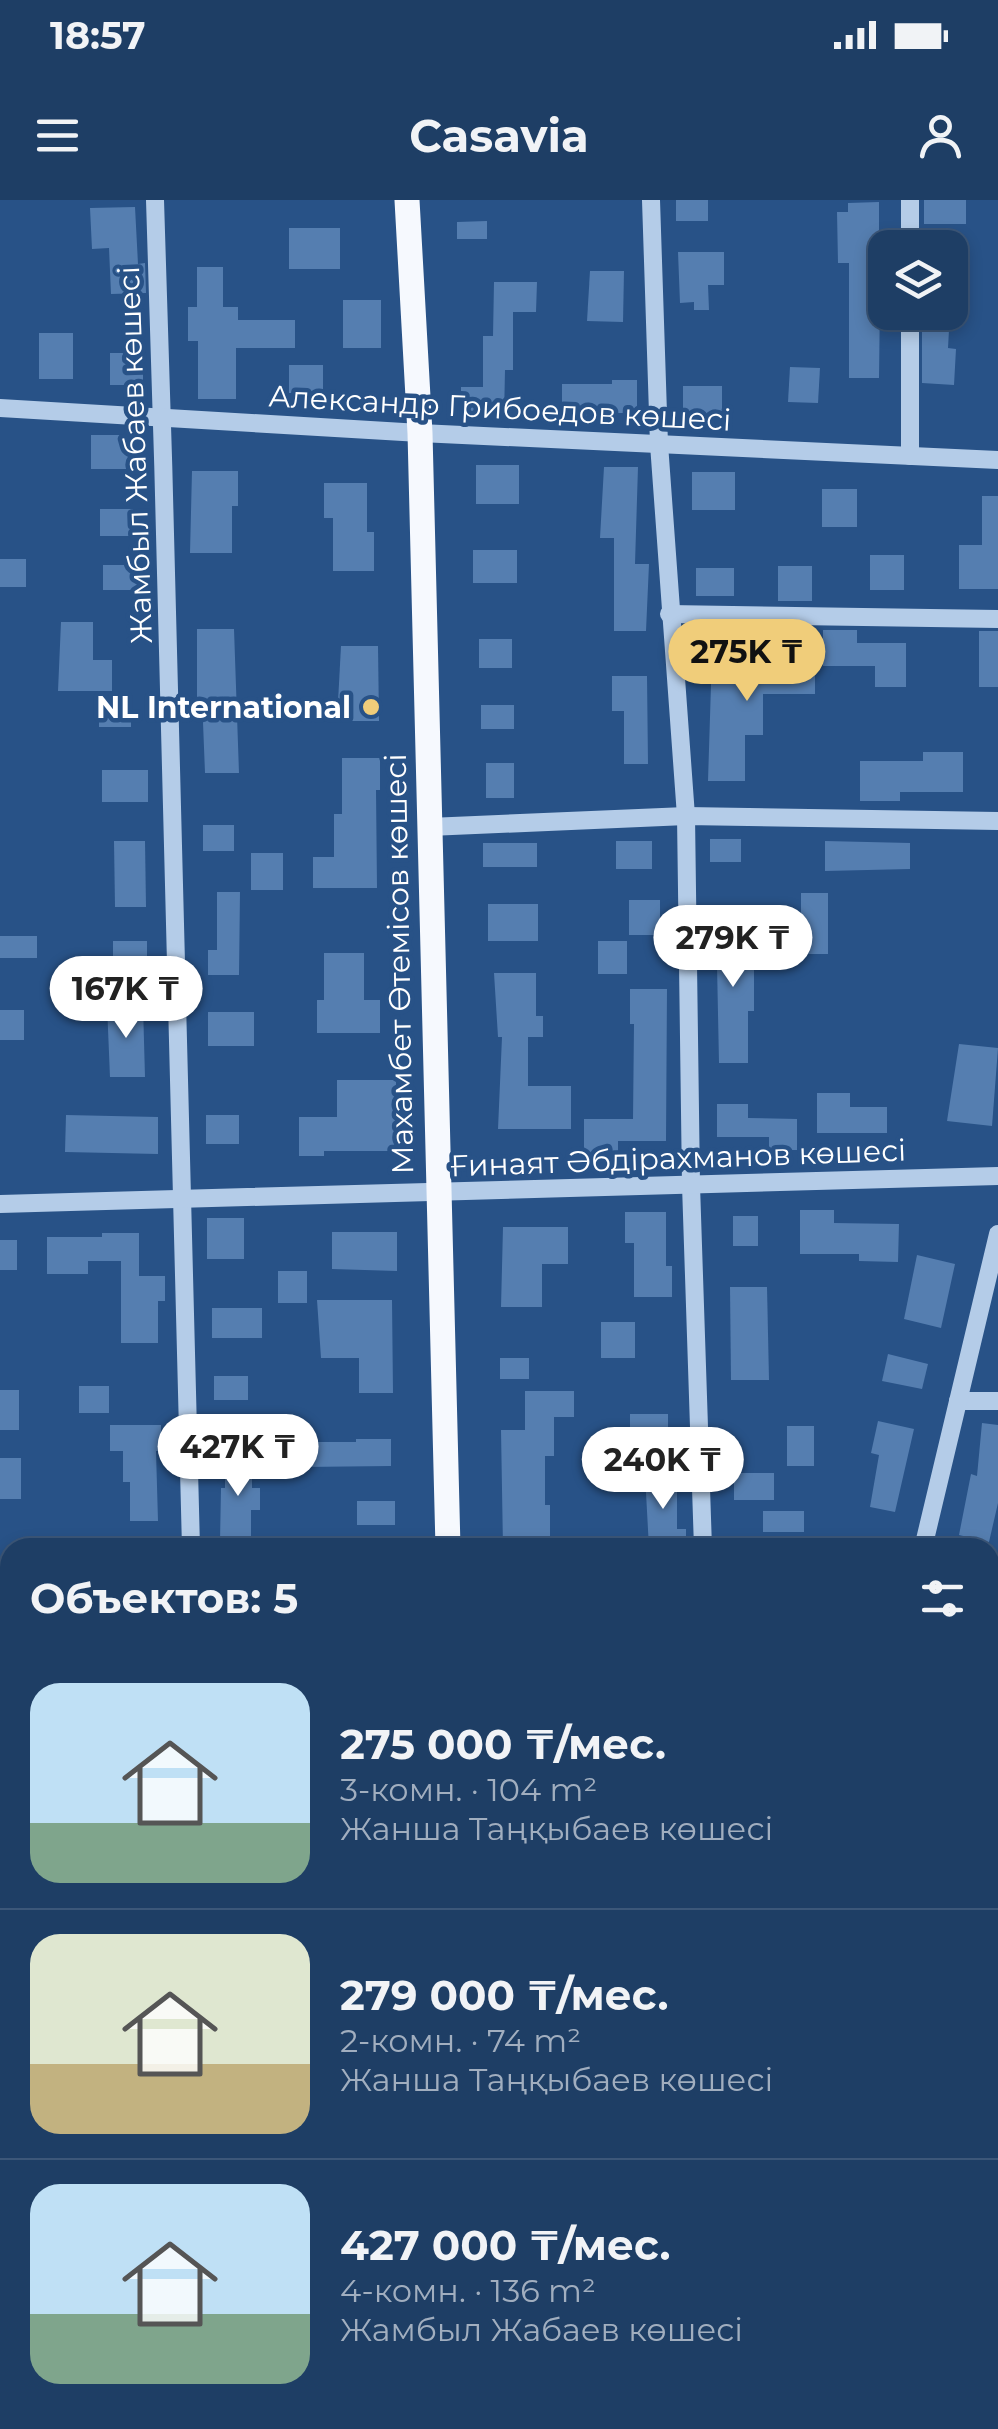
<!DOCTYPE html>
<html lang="ru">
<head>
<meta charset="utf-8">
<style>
	body { margin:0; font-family:Montserrat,sans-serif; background:#26456b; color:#f1f3f6; height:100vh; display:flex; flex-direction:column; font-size:38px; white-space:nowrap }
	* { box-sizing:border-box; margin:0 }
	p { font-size:32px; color:#a1aebf }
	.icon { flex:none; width:55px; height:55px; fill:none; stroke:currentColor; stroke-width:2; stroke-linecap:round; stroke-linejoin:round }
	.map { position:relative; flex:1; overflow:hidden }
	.drawer { position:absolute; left:0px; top:1338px; width:1000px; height:892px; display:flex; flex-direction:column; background:#1e3e65; border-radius:30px 30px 0 0; box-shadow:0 5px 15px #0003,0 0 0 2px #3c5779 }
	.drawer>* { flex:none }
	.buttons { position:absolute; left:868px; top:30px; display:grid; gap:20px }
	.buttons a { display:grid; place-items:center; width:100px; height:100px; border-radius:20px; background:#1e3e65; box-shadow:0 5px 15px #0003,0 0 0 2px #3c5779; font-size:50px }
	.price { position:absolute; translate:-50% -85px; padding:0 22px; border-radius:35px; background:#fff; color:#222; font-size:32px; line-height:65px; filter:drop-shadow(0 2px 5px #0008) }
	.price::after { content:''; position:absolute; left:50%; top:60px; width:30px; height:22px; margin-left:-15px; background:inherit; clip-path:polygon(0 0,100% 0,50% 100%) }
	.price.current { background:#f0cd7a; color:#111 }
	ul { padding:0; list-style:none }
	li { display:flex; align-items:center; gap:30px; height:250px; padding:0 30px }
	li+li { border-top:2px solid #3c5779 }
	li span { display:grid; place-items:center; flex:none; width:280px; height:200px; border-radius:30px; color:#555 }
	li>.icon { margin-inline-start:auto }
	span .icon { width:120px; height:120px; fill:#fffc; stroke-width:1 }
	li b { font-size:42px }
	h2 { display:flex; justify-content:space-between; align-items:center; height:120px; padding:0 30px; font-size:42px }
	.status { display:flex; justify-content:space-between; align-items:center; height:70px; padding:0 50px; background:#1e3e65; direction:ltr }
	.status svg { height:28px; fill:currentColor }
	header { display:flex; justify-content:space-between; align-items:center; height:130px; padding:0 30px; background:#1e3e65; font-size:45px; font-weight:700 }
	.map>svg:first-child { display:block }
	.building { fill:#557eb0 }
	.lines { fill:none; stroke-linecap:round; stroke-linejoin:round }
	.minor { stroke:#b4cce8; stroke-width:18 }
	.major { stroke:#f6f9fe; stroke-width:25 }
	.poi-dot { fill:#f0cd7a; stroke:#285287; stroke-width:4 }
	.labels { text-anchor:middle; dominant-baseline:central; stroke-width:9; stroke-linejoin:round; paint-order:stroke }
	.street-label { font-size:30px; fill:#fff; stroke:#285287 }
	.poi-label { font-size:30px; font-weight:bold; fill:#fff; stroke:#285287; text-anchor:end }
</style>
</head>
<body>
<div class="status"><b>18:57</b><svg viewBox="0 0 49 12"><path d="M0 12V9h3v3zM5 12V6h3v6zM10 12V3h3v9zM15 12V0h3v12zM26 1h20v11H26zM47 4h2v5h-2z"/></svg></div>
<header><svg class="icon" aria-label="menu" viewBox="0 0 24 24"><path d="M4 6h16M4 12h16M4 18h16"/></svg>Casavia<svg class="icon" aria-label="person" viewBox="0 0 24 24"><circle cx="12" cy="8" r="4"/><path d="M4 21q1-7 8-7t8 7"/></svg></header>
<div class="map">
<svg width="998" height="2229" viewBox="0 0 998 2229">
	<rect width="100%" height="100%" fill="#285287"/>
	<!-- building -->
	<g class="building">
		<rect x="676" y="0" width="32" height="21"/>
		<rect x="924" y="0" width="42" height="24"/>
		<path d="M879,2V35H874L870,98H880L879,178H849V63H838L837,12H848V3Z"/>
		<path d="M135,7L138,64L145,63L146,93L111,94L109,48L92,49L90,8Z"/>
		<path d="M487,21V39H457V22Z"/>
		<rect x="289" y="28" width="51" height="41"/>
		<path d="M678,52H724V85H708L709,110H694V102L680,103Z"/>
		<path d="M950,54H964L963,97H950Z"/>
		<path d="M197,67H223V107H238V120H295V148H236V199H198V141H188V107H197Z"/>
		<path d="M590,71H624L623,122L587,121Z"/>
		<path d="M494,82H537L536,112H513V170H505L504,218L461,217V187H483V136H493Z"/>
		<rect x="343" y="100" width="38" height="48"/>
		<path d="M922,112H950L948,148L956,149L954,185L922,183Z"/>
		<rect x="39" y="133" width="34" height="46"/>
		<rect x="110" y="153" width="33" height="32"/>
		<rect x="289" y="165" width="34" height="28"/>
		<path d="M790,167L820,168L818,203L788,202Z"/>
		<path d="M612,180H637V213H587V223H562V184H612Z"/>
		<rect x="683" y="186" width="39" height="30"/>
		<rect x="91" y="235" width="43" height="34"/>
		<rect x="476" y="265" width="43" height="39"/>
		<path d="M604,267H638L635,364H649L646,431H614V338H600Z"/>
		<path d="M192,271H238V306H232V353H190Z"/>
		<rect x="692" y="272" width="43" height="38"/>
		<path d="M324,283H367V332H374V371H333V318H324Z"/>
		<rect x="822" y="289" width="35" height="38"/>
		<path d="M982,296H998V389H959V345H982Z"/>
		<rect x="100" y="309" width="33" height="27"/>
		<rect x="473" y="350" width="44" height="33"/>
		<rect x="870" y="355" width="34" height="35"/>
		<rect x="0" y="359" width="26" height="28"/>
		<rect x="103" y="365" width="36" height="25"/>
		<rect x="778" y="366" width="34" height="35"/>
		<rect x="696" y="368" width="38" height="28"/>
		<path d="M61,422H93V460H112V491H58Z"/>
		<path d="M197,429H234L239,573H205L202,497H197Z"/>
		<path d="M823,430H857V443H906V487H875V466H823Z"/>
		<rect x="979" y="431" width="19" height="56"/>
		<rect x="479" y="439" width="33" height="29"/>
		<path d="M341,446H378L379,521H337Z"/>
		<path d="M712,453H762V459H815V494H763V535H745V581H708Z"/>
		<path d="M612,476H647L648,564H624V511H612Z"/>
		<rect x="99" y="499" width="32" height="28"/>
		<rect x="481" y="505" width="33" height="24"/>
		<path d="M923,552H963V592H900V601H860V561H923Z"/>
		<path d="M342,558H380V590H376L377,688H313V657H334V614H342Z"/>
		<rect x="486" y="563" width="28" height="35"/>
		<rect x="102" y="570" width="46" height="32"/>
		<rect x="203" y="625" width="31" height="26"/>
		<rect x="710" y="639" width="31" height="23"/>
		<path d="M114,641H145L146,707H115Z"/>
		<rect x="616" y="641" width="36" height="28"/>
		<path d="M825,641L910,643V669L825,671Z"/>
		<rect x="483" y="643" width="54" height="24"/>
		<rect x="251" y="653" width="32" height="37"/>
		<path d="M217,692H240L239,775H208V750H217Z"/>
		<rect x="801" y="693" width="27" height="61"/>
		<rect x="629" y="700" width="31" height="35"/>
		<rect x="488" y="704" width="50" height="37"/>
		<path d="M716,715H744V770H754V811H748V863H719Z"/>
		<rect x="0" y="736" width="37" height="22"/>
		<rect x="113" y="741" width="34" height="34"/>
		<rect x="598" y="741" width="29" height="33"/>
		<path d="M324,753H364V800H380V833H317V800H324Z"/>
		<path d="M494,773H536V816H543V837H528V886H571V929H498L502,837H498Z"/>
		<path d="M630,789H667L666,941H618V954H584V919H633L634,824H630Z"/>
		<path d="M107,805H143L145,877H110Z"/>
		<rect x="0" y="810" width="24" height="30"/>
		<rect x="208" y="812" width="46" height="34"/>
		<path d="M959,844L998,848L992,926L947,921Z"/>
		<path d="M337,880H396V951H324V956H299V917H337Z"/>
		<path d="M817,893H850V907H887V933H817Z"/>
		<path d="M717,904H748V918L797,919V950H769V937H717Z"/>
		<path d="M66,915L158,917V954L65,952Z"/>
		<rect x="206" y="915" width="33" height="29"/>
		<path d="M800,1010H834V1023L899,1024L898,1062L859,1061V1054H800Z"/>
		<path d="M625,1012H666V1066H672V1097H634V1043H625Z"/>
		<rect x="733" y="1016" width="25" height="30"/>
		<rect x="207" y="1018" width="37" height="41"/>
		<path d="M503,1027H568V1064H542V1107H501Z"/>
		<path d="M332,1032H397V1071L332,1069Z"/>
		<path d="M102,1033H139V1076H165V1101H158V1143H121V1061H88V1074H47V1037H102Z"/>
		<rect x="0" y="1040" width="17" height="30"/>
		<path d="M917,1055L955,1064L941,1128L904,1119Z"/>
		<rect x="278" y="1071" width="29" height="32"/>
		<path d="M730,1087H767L769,1180H731Z"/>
		<path d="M317,1100H392L393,1193H359V1158H321Z"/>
		<rect x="212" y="1108" width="50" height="30"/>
		<rect x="601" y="1122" width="34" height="36"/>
		<path d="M888,1154L928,1164L922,1189L882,1181Z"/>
		<rect x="500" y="1158" width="29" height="21"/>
		<rect x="214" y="1176" width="34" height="24"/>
		<rect x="79" y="1186" width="30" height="27"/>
		<rect x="0" y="1190" width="19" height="40"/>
		<path d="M525,1191H574V1217H554V1256H545V1305H550V1348H503L501,1230H525Z"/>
		<rect x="246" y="1214" width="35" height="22"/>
		<rect x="630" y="1214" width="38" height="28"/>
		<path d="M878,1221L914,1229L895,1312L870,1307L879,1255L871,1253Z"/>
		<path d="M982,1223L998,1225V1303L989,1342L959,1335L971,1274L977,1276Z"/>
		<path d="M110,1225H161V1251H156L158,1321H130V1282H123V1251H110Z"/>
		<rect x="787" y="1226" width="27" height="40"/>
		<path d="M356,1239H391V1266L303,1267V1242H356Z"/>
		<path d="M225,1254H252V1288H260V1310H251V1341H220L221,1288H225Z"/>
		<rect x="0" y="1258" width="21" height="41"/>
		<rect x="734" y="1273" width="40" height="27"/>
		<path d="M645,1274H677V1329H686V1348H649Z"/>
		<rect x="357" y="1301" width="38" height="24"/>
		<rect x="763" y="1311" width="41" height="21"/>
	</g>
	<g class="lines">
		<!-- minor -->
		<g class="minor">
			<path d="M155,0C171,449 175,898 191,1348"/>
			<path d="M651,0L659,244L686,616L691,985L703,1348"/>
			<path d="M910,0V48"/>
			<path d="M910,112V256"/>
			<path d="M0,208L420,233L998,260"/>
			<path d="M669,414L998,419"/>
			<path d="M429,627L686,616L998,621"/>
			<path d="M0,1004L998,976"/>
			<path d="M958,1201H998"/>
			<path d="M923,1348L998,1034"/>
			<path d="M990,1415H998"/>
			<path d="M0,1428H10"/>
			<path d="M990,1615H998"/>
			<path d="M990,2030H998"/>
			<path d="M216,2220L217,2229"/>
			<path d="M742,2229V2220"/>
		</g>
		<!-- major -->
		<g class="major">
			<path d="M407,0L420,233L448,1348"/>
			<path d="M990,1769H998"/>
			<path d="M0,1816L10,1815"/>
			<path d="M990,1821H998"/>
			<path d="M0,1850L10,1849"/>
			<path d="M475,2220V2229"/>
		</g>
	</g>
	<!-- markers -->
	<circle class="poi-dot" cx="371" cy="507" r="10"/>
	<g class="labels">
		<!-- street labels -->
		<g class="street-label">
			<text transform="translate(500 208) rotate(3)">Александр Грибоедов көшесі</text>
			<text transform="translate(135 255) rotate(-92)">Жамбыл Жабаев көшесі</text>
			<text transform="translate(399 764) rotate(-91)">Махамбет Өтемісов көшесі</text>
			<text transform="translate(678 958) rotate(-2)">Ғинаят Әбдірахманов көшесі</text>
		</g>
		<!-- poi labels -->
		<g class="poi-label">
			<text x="351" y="507">NL International</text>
		</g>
	</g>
</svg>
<div class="buttons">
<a><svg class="icon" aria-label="layers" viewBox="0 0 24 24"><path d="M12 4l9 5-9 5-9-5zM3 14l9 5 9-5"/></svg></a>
</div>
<b class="price current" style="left:747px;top:504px">275K ₸</b>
<b class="price" style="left:733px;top:790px">279K ₸</b>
<b class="price" style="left:126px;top:841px">167K ₸</b>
<b class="price" style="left:238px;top:1299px">427K ₸</b>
<b class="price" style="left:663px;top:1312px">240K ₸</b>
<section class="drawer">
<h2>Объектов: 5<svg class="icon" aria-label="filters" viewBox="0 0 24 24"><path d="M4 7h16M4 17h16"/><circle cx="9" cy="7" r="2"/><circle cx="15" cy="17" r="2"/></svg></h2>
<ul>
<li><span style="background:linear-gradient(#bfe0f5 70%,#7fa58c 0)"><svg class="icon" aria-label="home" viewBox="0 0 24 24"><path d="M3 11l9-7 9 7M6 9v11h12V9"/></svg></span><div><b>275 000 ₸/мес.</b><p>3-комн. · 104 m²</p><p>Жанша Таңқыбаев көшесі</p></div></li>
<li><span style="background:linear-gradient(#dfe7d0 65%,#c2b280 0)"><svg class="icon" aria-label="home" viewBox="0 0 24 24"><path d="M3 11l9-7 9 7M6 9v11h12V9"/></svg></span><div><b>279 000 ₸/мес.</b><p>2-комн. · 74 m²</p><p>Жанша Таңқыбаев көшесі</p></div></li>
<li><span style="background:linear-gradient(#bfe0f5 65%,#7fa58c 0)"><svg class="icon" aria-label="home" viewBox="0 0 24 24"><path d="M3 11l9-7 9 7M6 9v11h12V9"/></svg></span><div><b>427 000 ₸/мес.</b><p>4-комн. · 136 m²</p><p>Жамбыл Жабаев көшесі</p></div></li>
</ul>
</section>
</div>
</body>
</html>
